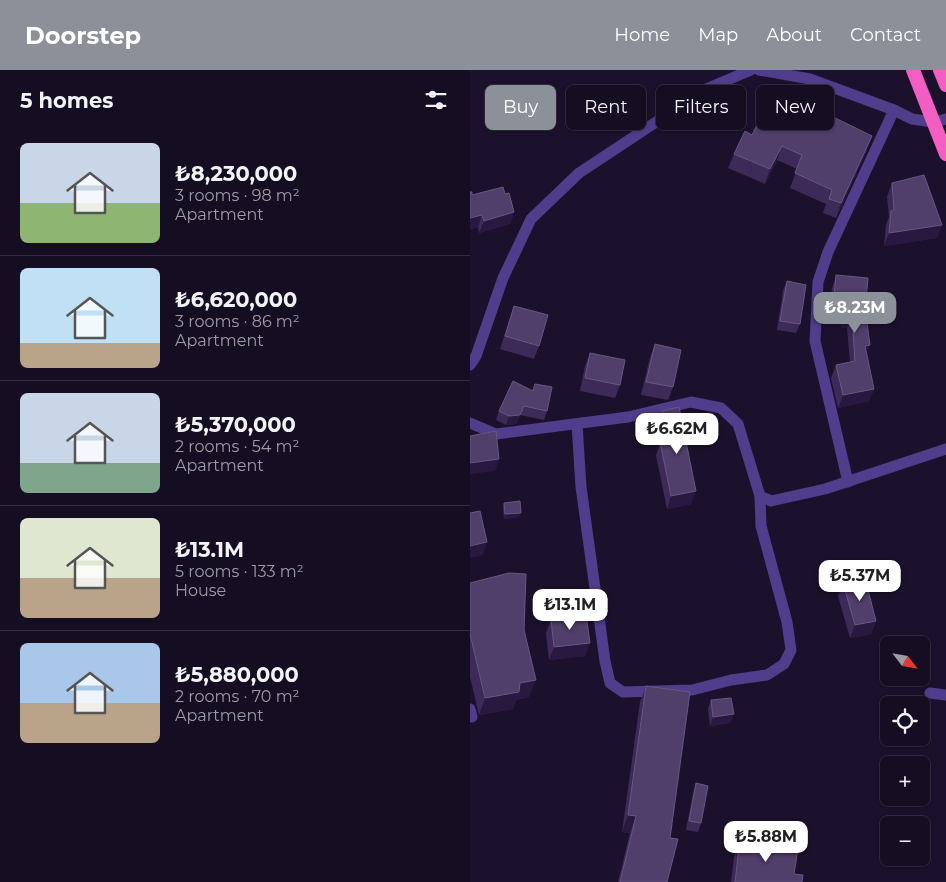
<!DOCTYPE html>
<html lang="en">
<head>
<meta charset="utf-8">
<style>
	body { margin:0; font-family:Montserrat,sans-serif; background:#1e162a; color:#f1f3f6; height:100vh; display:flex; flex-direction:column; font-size:19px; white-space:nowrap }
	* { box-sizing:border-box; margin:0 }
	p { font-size:16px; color:#9d9ca5 }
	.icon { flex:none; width:28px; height:28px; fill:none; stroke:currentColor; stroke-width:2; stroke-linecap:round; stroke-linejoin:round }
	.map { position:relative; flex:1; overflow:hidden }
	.drawer { display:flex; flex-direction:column; background:#150d21; width:470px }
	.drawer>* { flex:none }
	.top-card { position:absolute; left:15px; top:15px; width:385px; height:45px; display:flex; gap:10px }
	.needle { width:32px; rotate:121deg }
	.tools { position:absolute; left:410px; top:566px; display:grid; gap:10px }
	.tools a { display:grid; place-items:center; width:50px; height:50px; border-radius:8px; background:#150d21; box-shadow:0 1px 4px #0004,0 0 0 1px #342d3f; font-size:25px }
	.price { position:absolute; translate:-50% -42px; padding:0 11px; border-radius:10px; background:#fff; color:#222; font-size:16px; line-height:32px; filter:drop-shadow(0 1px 2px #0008) }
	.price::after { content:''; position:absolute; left:50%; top:30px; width:15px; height:11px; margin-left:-8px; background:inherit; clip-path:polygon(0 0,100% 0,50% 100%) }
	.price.active { background:#8c9099; color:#fff }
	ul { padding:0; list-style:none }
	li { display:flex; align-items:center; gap:15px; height:125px; padding:0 20px }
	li+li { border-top:1px solid #342d3f }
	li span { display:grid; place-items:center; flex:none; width:140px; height:100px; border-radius:8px; color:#555 }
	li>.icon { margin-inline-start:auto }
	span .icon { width:60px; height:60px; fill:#fffc; stroke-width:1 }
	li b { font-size:21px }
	h2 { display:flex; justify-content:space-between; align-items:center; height:60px; padding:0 20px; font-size:21px }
	.pill { padding:0 18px; border-radius:8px; background:#150d21; box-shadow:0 1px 4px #0004,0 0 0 1px #342d3f; font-size:18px; line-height:45px }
	.pill.active { background:#8c9099; color:#fff }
	header { display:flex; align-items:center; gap:30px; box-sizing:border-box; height:70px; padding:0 25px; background:#8c9099; color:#fff }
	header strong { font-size:24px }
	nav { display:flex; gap:28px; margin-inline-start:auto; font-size:18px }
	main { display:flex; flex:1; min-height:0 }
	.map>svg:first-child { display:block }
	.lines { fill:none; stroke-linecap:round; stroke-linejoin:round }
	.minor { stroke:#503d8b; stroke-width:11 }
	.trunk { stroke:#f25ec2; stroke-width:14 }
	.wall { fill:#3e2a59 }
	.shaded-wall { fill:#291840 }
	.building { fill:#503e6b; stroke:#685782 }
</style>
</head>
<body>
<header>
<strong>Doorstep</strong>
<nav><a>Home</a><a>Map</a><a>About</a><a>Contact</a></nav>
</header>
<main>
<section class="drawer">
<h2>5 homes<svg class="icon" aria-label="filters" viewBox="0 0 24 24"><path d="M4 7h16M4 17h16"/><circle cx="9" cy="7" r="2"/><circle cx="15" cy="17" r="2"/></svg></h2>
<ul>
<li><span style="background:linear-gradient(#c9d6e8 60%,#8fb573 0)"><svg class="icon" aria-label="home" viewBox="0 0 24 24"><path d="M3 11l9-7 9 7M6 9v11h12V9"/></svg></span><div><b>₺8,230,000</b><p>3 rooms · 98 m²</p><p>Apartment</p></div></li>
<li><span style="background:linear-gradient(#bfe0f5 75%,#b9a48a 0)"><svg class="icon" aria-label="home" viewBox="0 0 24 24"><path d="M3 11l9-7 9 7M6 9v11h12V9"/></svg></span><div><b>₺6,620,000</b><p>3 rooms · 86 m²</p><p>Apartment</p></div></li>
<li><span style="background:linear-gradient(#c9d6e8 70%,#7fa58c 0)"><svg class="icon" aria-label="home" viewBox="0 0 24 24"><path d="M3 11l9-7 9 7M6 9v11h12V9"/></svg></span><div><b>₺5,370,000</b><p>2 rooms · 54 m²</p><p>Apartment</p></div></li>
<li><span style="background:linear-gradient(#dfe7d0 60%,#b9a48a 0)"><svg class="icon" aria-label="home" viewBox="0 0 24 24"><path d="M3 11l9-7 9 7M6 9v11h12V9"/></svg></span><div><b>₺13.1M</b><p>5 rooms · 133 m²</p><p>House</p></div></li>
<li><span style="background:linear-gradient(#a9c7e8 60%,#b9a48a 0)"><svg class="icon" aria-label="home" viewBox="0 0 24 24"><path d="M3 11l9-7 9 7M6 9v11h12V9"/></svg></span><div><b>₺5,880,000</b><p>2 rooms · 70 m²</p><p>Apartment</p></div></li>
</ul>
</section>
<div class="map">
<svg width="476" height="812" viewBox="0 0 476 812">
	<rect width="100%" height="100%" fill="#1c112c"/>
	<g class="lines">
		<!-- minor -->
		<g class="minor">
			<path d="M289,0L340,9L424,40L442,49L463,52L476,49"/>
			<path d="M0,295L6,286L33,208L61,149L109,103L236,19L281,0"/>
			<path d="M0,353L26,364L158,347L221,332L251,338L268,354L290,426L301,431L355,419L476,379"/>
			<path d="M107,354L111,417L135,591L140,613L153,622L222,620L261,610L297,605L314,594L321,580L317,552L291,456L290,426"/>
			<path d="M378,412L345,271L348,212L358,182L424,40"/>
			<path d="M460,623L476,625"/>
			<path d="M0,639L2,647"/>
		</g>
		<!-- trunk -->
		<g class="trunk">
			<path d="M443,0L476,84"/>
			<path d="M470,0L476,15"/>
		</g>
	</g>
	<!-- wall -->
	<g class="wall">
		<path d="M334,35L332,40L397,80L366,148L353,143L356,134L320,118L327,99L307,90L295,114L258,98L264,84L282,65Z"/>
		<path d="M422,113L472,155L467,168L414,176L416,155L419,147L417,127Z"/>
		<path d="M0,122L2,125L35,124L44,142L40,154L9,163L8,157L0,159Z"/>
		<path d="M366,205L394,253L397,283L404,319L399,331L368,338L361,308L366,295L380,292L377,258H371L372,250L358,249L362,218Z"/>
		<path d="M317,211L330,254L326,263L307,260L313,220Z"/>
		<path d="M44,236L69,276L64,289L30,279Z"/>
		<path d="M185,274L203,317L198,330L171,325L180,287Z"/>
		<path d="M120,283L150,315L145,328L110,321L115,296Z"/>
		<path d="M65,314L77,341L74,350L50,345L46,354L36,355L26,350L29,341L62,320Z"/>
		<path d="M192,341L221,434L197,439L186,385L191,371L188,354Z"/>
		<path d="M34,433L49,447L34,449L33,437Z"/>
		<path d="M0,513L54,560L59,627L46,630L43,639L9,645L0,607Z"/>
		<path d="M373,513L406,551L401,564L380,568L368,526Z"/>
		<path d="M81,550L115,586L79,590L76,563Z"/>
		<path d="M176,616L200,768L197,812H148L160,763L152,762L170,632Z"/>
		<path d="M241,630L264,644L260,653L240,656L238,639Z"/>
		<path d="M226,713L231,753L228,762L216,760L223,723Z"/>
		<path d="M270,770L324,804L332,812H261L264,787Z"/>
	</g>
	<!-- shaded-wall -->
	<g class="shaded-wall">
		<path d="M402,66L397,80L366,148L371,133Z"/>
		<path d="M312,76L307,90L295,114L300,99Z"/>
		<path d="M44,142L40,154L9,163L14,151Z"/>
		<path d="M12,145L8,157L0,159V148Z"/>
		<path d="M472,155L467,168L414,176L419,163Z"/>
		<path d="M363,237L376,238L372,250L358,249Z"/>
		<path d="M376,245L382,246L377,258H371Z"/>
		<path d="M400,275L395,287V276Z"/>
		<path d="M404,319L399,331L368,338L373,325Z"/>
		<path d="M54,336L46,354L36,355L39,346Z"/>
		<path d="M29,389L25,401L0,404V393Z"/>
		<path d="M226,421L221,434L197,439L201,426Z"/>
		<path d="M51,443L49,447L34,449L35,444Z"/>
		<path d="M17,472L13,485L0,488V476Z"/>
		<path d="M406,551L401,564L380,568L385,555Z"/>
		<path d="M120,573L115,586L79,590L84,577Z"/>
		<path d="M66,610L59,627L46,630L43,639L9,645L15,628L50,613Z"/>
		<path d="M264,644L260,653L240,656L243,647Z"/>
		<path d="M158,745L166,746L160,763L152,762Z"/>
	</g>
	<!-- building -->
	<g class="building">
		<path d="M304,20L334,35L331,40L354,51L357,44L402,66L371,133L359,129L362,120L325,103L332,85L312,76L300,99L264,84L275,61L282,65Z"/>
		<path d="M454,105L472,155L419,163L421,141L424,140L422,113Z"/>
		<path d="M33,117L35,124L39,123L44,142L14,151L12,145L0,148V122H2V125Z"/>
		<path d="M366,205L398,208L394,253H397L400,275L395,276L404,319L373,325L366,295L385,291L382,246L376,245V238L363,237Z"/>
		<path d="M317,211L336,215L330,254L310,251Z"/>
		<path d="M44,236L78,245L69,276L35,266Z"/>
		<path d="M185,274L211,280L203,317L176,312Z"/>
		<path d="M120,283L155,290L150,315L115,308Z"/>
		<path d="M43,311L63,321L65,314L82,317L77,341L54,336L50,345L39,346L29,341Z"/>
		<path d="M209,337L226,421L201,426L190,372L198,370L192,341Z"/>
		<path d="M26,361L29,389L0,393V366Z"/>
		<path d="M50,431L51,443L35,444L34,433Z"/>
		<path d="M10,441L17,472L0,476V443Z"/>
		<path d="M39,503L56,504L54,560L66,610L50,613L49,622L15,628L0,564V513Z"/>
		<path d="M395,508L406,551L385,555L373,513Z"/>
		<path d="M116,545L120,573L84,577L81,550Z"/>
		<path d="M176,616L220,622L200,768L208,769L197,812H150L166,746L158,745Z"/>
		<path d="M261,628L264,644L243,647L241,630Z"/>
		<path d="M226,713L238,716L231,753L219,751Z"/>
		<path d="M270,770L328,778L324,804L333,805L332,812H265Z"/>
	</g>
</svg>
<div class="tools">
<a><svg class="needle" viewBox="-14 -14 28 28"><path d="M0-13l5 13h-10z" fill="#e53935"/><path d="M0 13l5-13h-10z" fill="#9d9ca5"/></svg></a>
<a><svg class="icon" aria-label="locate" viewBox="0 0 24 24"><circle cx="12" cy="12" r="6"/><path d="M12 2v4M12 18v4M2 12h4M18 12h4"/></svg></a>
<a>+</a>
<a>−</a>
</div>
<b class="price active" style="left:385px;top:264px">₺8.23M</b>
<b class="price" style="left:207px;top:385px">₺6.62M</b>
<b class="price" style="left:390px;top:532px">₺5.37M</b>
<b class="price" style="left:100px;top:561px">₺13.1M</b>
<b class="price" style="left:296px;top:793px">₺5.88M</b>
<div class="top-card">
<a class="pill active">Buy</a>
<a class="pill">Rent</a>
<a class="pill">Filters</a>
<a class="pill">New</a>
</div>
</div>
</main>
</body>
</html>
